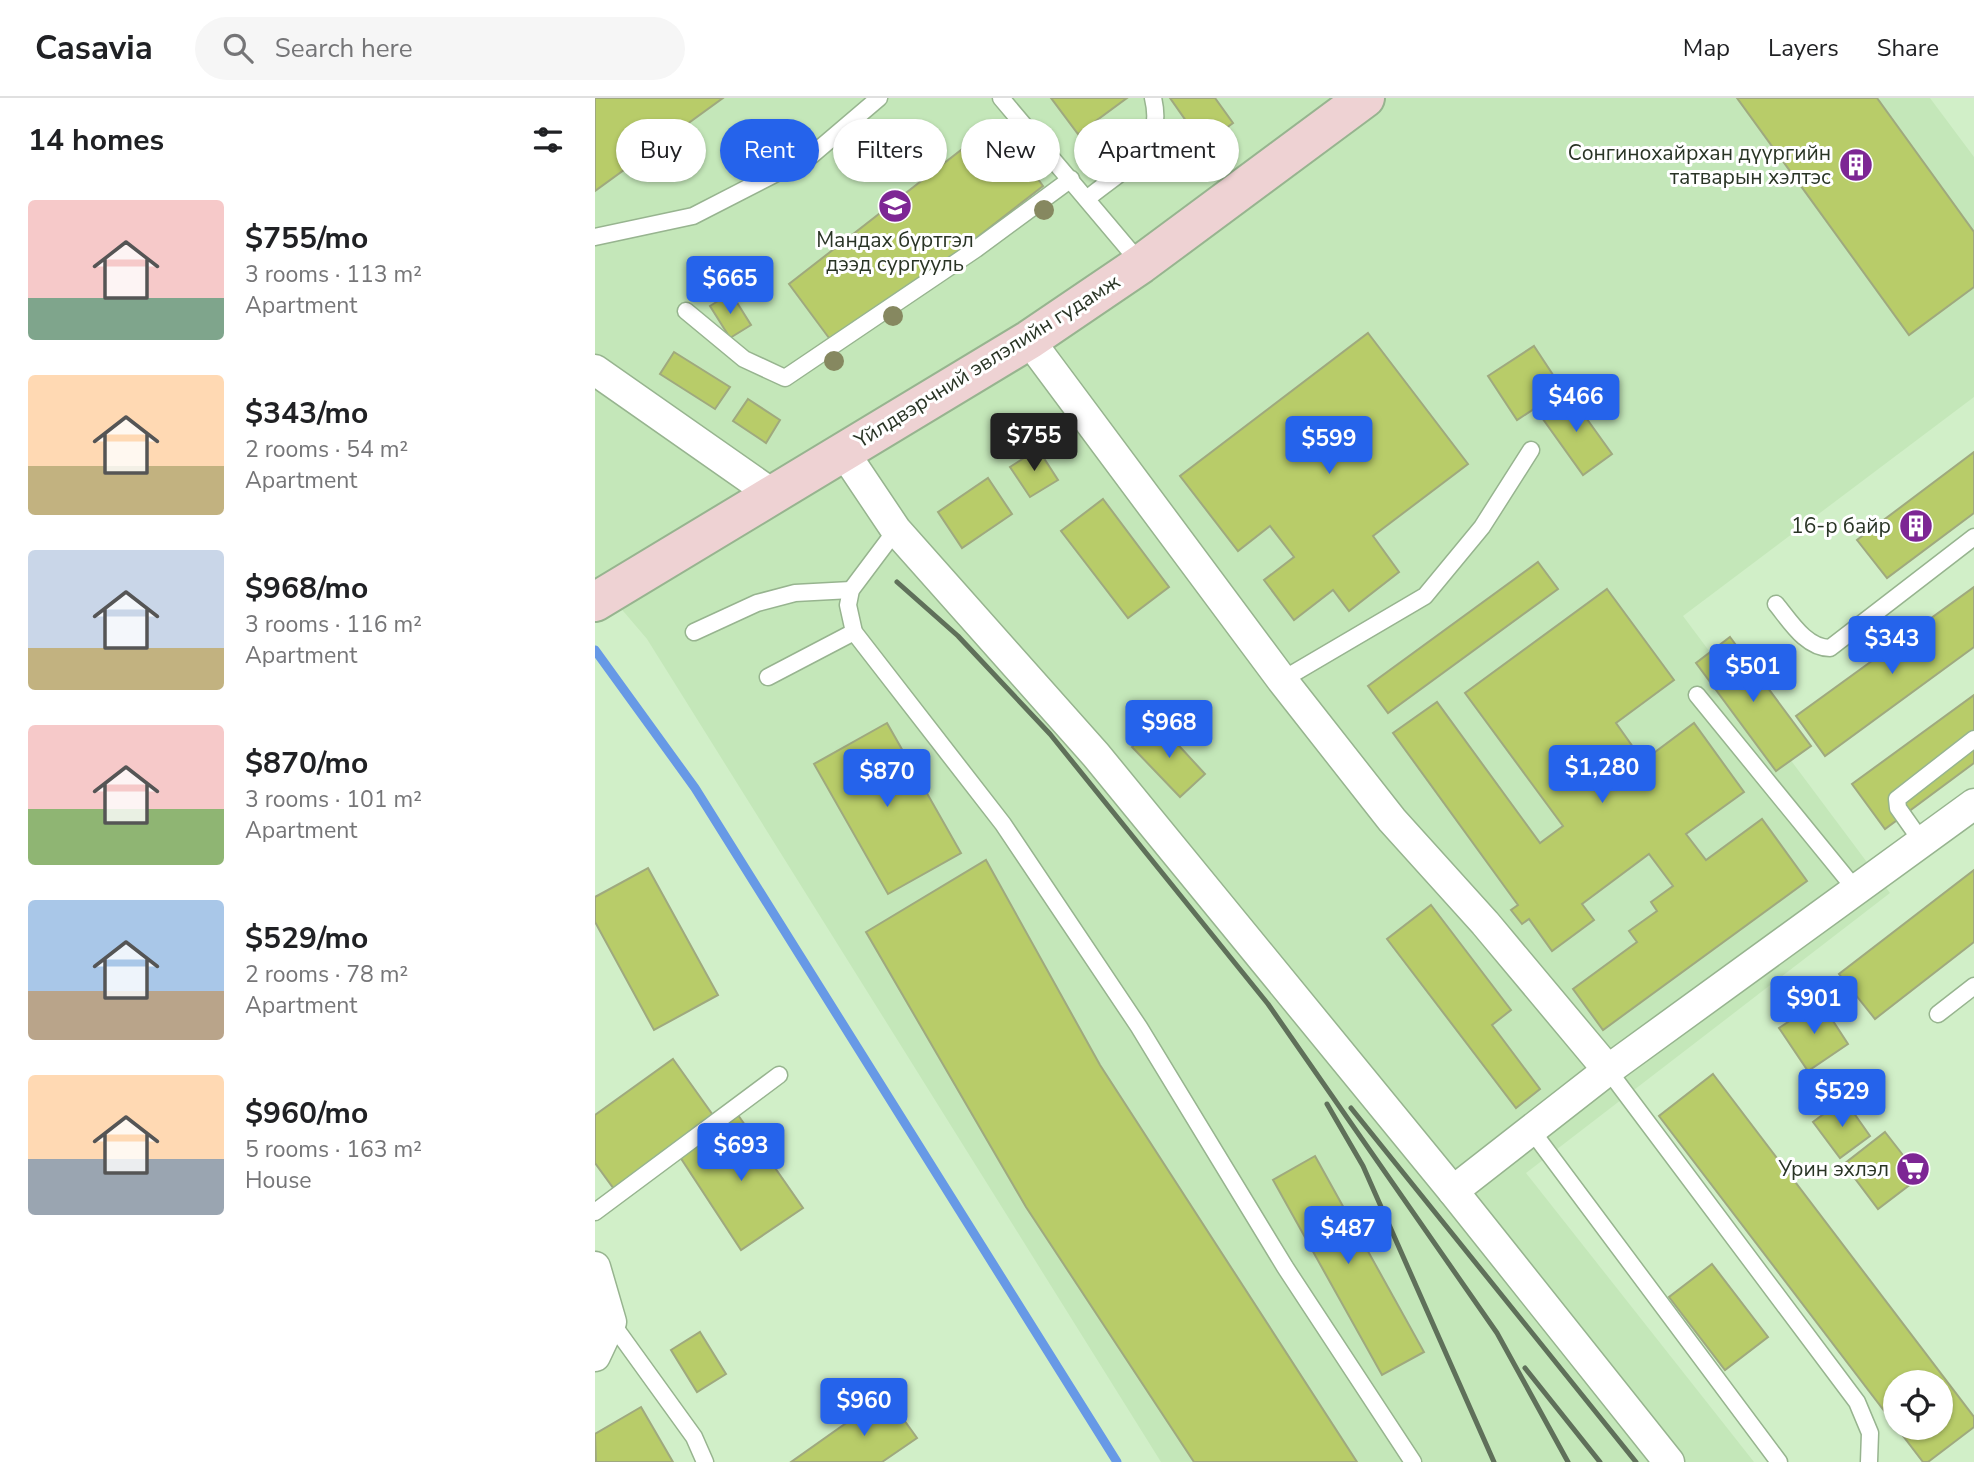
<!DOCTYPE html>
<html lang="en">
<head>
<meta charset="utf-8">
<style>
	body { margin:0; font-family:"Nunito Sans",sans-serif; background:#f6f6f6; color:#202124; height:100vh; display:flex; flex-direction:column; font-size:26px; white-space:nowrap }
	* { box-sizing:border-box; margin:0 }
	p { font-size:23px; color:#757577 }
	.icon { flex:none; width:38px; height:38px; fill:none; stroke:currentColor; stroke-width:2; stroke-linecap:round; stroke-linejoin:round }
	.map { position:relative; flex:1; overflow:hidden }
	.drawer { display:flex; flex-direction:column; background:#fff; width:595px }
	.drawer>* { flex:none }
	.banner { position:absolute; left:21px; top:21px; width:665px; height:63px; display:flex; gap:14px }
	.tools { position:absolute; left:1288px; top:1272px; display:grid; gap:14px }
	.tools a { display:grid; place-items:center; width:70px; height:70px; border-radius:50%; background:#fff; box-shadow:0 2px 5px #0004; font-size:35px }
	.price { position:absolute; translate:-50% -60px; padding:0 16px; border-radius:7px; background:#2563eb; color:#fff; font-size:23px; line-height:46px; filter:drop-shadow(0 2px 4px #0008) }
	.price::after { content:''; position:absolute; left:50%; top:42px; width:21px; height:16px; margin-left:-10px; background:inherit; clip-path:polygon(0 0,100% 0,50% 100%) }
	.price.active { background:#222; color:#fff }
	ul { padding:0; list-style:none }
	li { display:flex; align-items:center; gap:21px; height:175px; padding:0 28px }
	li span { display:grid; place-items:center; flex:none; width:196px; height:140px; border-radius:7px; color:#555 }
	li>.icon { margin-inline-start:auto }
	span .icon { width:84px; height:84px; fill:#fffc; stroke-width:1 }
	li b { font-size:30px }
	h2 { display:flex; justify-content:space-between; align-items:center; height:84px; padding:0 28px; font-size:30px }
	.tag { padding:0 24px; border-radius:32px; background:#fff; box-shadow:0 2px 5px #0004; font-size:24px; line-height:63px }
	.tag.active { background:#2563eb; color:#fff }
	header { display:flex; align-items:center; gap:42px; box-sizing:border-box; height:98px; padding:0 35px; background:#fff; border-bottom:2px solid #e0e0e0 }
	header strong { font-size:33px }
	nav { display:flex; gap:38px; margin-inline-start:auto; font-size:24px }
	.search { width:490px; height:63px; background:#f6f6f6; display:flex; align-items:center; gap:18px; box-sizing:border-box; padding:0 24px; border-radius:38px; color:#757577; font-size:26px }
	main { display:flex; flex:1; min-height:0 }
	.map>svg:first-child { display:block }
	.built { fill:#c4e7b9 }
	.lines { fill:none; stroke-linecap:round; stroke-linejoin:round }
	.stream { stroke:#6799e6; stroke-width:9 }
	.building { fill:#b8cc69; stroke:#9fa97e; stroke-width:2 }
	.service-casing { stroke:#97b48f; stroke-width:19 }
	.minor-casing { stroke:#97b48f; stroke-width:33 }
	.secondary-casing { stroke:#97b48f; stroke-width:42 }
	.service { stroke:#fff; stroke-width:16 }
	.minor { stroke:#fff; stroke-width:30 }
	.secondary { stroke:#eed2d3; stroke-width:38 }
	.rail { stroke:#5f705a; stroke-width:5 }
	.tree { fill:#868860 }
	.labels { text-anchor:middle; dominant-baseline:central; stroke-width:6; stroke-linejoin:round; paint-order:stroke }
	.poi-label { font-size:21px; fill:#293425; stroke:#fff; text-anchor:end }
	.street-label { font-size:21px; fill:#293425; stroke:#fff }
</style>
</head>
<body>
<header>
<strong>Casavia</strong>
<div class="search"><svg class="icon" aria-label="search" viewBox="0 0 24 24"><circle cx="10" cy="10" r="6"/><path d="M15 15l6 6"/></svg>Search here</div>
<nav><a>Map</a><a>Layers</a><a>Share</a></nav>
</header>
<main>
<section class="drawer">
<h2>14 homes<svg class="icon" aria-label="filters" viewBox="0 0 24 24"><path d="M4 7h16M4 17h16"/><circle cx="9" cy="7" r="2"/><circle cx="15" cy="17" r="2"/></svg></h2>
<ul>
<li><span style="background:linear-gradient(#f6c9c9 70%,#7fa58c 0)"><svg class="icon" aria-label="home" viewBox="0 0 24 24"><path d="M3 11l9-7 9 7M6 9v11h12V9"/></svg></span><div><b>$755/mo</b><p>3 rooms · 113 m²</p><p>Apartment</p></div></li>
<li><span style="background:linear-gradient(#ffd9b3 65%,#c2b280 0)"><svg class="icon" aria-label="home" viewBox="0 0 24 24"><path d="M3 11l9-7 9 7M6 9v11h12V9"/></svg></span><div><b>$343/mo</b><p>2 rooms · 54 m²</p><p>Apartment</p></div></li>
<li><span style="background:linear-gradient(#c9d6e8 70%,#c2b280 0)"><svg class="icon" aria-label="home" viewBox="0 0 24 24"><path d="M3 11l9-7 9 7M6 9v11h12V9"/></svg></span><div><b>$968/mo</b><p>3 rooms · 116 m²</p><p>Apartment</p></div></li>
<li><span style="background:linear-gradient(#f6c9c9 60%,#8fb573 0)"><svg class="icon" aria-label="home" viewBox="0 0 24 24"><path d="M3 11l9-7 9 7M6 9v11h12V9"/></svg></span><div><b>$870/mo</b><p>3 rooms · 101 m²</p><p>Apartment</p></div></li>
<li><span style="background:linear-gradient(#a9c7e8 65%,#b9a48a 0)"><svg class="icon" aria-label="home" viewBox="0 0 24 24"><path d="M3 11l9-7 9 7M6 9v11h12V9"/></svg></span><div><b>$529/mo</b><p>2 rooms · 78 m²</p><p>Apartment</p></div></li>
<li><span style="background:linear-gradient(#ffd9b3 60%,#9aa5b1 0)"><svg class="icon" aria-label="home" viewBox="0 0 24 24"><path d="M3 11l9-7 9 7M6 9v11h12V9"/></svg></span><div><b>$960/mo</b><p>5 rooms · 163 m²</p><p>House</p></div></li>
</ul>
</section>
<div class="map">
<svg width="1379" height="1364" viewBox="0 0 1379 1364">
	<rect width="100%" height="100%" fill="#d1efc8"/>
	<!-- built -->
	<path class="built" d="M0,0H1335L1379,59V299L1088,518L1295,795L931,1075L1159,1364H566L52,541L0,480Z"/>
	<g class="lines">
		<!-- stream -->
		<path class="stream" d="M0,552L100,690L522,1364"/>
	</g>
	<!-- building -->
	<g class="building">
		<path d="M0,0H128L0,93Z"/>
		<path d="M456,0H532L483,36Z"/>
		<path d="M575,0H620L638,25L608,47Z"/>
		<path d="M1142,0H1282L1379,134V189L1314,237Z"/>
		<path d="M402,24L448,88L316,191L237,244L194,186Z"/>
		<path d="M136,195L156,227L135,240L115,208Z"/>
		<path d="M773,235L873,366L778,438L804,474L754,513L738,492L699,522L669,482L699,459L675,428L643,453L585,378Z"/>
		<path d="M939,248L968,292L922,322L893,278Z"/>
		<path d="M79,254L135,289L120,311L65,276Z"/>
		<path d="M974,296L1017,356L988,377L945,317Z"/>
		<path d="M153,301L185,322L171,345L138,323Z"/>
		<path d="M443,351L463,382L435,399L415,369Z"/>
		<path d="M1379,354V415L1292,480L1262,442Z"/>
		<path d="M393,380L417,416L367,450L343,414Z"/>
		<path d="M508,401L574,489L533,520L466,433Z"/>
		<path d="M943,464L963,491L793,615L773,588Z"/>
		<path d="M1379,489V549L1230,658L1201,618Z"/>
		<path d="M1012,491L1079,582L1021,625L1048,663L1099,625L1149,694L1091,736L1111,762L1167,721L1212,783L1008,932L978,891L1042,844L1034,833L1062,813L1056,804L1078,788L1054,756L987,806L999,822L957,853L934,821L927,826L916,812L923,807L798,635L842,604L945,745L968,728L870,595Z"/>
		<path d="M1135,539L1216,648L1181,673L1101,565Z"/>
		<path d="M1379,597V665L1290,731L1257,686Z"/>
		<path d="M292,625L366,755L293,796L219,666Z"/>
		<path d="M563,625L610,676L585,699L537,649Z"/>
		<path d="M391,762L505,967L762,1364H599L431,1109L271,834Z"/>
		<path d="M53,770L123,897L59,932L0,824V799Z"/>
		<path d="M1379,772V844L1280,921L1244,876Z"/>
		<path d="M836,807L916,912L897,927L945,991L921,1010L792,841Z"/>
		<path d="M1225,903L1253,946L1213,973L1184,930Z"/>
		<path d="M78,961L120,1020L19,1091L0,1065V1017Z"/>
		<path d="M1118,976L1379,1319V1329L1333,1364H1328L1302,1330H1346V1284H1300V1327L1064,1018Z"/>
		<path d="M1249,1001L1275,1038L1245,1060L1218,1024Z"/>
		<path d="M143,1017L208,1110L146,1152L85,1059Z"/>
		<path d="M1290,1034L1325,1079L1283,1111L1249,1066Z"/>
		<path d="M720,1058L829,1254L787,1277L678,1082Z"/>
		<path d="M1117,1166L1173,1239L1130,1272L1074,1199Z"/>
		<path d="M105,1234L131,1276L102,1294L76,1252Z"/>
		<path d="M291,1297L322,1340L287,1364H196Z"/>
		<path d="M46,1309L78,1364H1L0,1336Z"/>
	</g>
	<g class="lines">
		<!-- service casing -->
		<g class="service-casing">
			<g id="service">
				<path d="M406,0L546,166"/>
				<path d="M493,100C529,70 571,53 558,0"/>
				<path d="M0,139L98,118L217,57L284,0"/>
				<path d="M91,213L149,261L190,280L381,151L476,81"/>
				<path d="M301,432L256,492L253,507L259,534L408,726L544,929L690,1169L818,1364"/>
				<path d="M1181,506C1195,523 1211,550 1235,550L1379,439"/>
				<path d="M99,534L162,505L200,495L256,492"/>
				<path d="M173,579L259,534"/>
				<path d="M687,582L830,498L887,429L936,352"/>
				<path d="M1102,597L1261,792"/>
				<path d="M1327,744L1303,710L1302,701L1379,641"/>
				<path d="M1343,916L1379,888"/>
				<path d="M1013,972L1262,1304L1275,1335L1274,1364"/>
				<path d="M937,1033L1184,1364"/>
				<path d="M0,1114L184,977"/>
				<path d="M16,1224L99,1339L110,1364"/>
			</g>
		</g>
		<!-- minor casing -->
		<g class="minor-casing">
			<g id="minor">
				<path d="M434,242L687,582L797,722L890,825L1013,972"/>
				<path d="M0,272L177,396"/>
				<path d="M248,353L301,432L501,657L858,1093L1074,1364"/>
				<path d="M858,1093L1013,972L1379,706"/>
				<path d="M0,1169L16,1224L0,1258"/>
			</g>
		</g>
		<!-- secondary casing -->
		<g class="secondary-casing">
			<path id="secondary" d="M0,504L434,242L546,166L770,0"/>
		</g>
		<!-- service -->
		<use href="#service" class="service"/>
		<!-- minor -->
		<use href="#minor" class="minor"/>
		<!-- secondary -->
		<use href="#secondary" class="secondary"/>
		<!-- rail -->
		<g class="rail">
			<path d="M302,484L363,538L455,636L673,906L902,1235L973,1364"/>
			<path d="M732,1006L768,1068L899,1364"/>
			<path d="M756,1010L1041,1364"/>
			<path d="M930,1270L1005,1364"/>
		</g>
	</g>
	<!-- trees -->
	<g class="tree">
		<circle cx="449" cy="112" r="10"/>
		<circle cx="163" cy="188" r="10"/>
		<circle cx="298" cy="218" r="10"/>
		<circle cx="239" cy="263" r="10"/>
	</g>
	<!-- icons -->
	<defs>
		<g id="building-disc" transform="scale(1.75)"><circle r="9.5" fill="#7d2694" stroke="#fff"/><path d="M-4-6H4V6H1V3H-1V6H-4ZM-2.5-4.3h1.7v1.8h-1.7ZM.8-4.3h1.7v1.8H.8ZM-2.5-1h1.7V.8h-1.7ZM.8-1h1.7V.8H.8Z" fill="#fff"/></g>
		<g id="school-disc" transform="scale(1.75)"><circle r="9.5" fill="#7d2694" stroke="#fff"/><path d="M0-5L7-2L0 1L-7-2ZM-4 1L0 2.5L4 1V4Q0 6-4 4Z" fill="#fff"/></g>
		<g id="supermarket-disc" transform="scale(1.75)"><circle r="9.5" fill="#7d2694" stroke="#fff"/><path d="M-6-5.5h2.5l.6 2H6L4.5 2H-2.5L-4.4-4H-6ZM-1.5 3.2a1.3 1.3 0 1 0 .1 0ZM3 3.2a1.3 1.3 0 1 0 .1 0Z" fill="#fff"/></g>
	</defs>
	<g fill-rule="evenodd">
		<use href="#building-disc" x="1261" y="67"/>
		<use href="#school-disc" x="300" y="108"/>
		<use href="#building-disc" x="1321" y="428"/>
		<use href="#supermarket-disc" x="1318" y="1071"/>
	</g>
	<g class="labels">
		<!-- poi labels -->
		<g class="poi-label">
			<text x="1236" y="55">Сонгинохайрхан дүүргийн<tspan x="1236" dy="24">татварын хэлтэс</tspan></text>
			<text x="300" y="142" text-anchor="middle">Мандах бүртгэл<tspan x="300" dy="24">дээд сургууль</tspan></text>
			<text x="1296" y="428">16-р байр</text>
			<text x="1294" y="1071">Урин эхлэл</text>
		</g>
		<!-- street labels -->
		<g class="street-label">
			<text transform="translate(392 263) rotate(-32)">Үйлдвэрчний эвлэлийн гудамж</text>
		</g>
	</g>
</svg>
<div class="tools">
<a><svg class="icon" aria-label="locate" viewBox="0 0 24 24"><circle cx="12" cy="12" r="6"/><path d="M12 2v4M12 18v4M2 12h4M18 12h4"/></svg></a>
</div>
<b class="price" style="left:135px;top:218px">$665</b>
<b class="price" style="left:981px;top:336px">$466</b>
<b class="price active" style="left:439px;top:375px">$755</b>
<b class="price" style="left:734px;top:378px">$599</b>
<b class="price" style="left:1297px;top:578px">$343</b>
<b class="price" style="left:1158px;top:606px">$501</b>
<b class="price" style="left:574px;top:662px">$968</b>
<b class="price" style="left:1007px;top:707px">$1,280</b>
<b class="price" style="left:292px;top:711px">$870</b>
<b class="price" style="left:1219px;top:938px">$901</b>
<b class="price" style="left:1247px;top:1031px">$529</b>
<b class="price" style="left:146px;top:1085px">$693</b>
<b class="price" style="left:753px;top:1168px">$487</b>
<b class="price" style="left:269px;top:1340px">$960</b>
<div class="banner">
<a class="tag">Buy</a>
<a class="tag active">Rent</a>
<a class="tag">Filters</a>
<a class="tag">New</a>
<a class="tag">Apartment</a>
</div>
</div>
</main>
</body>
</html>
